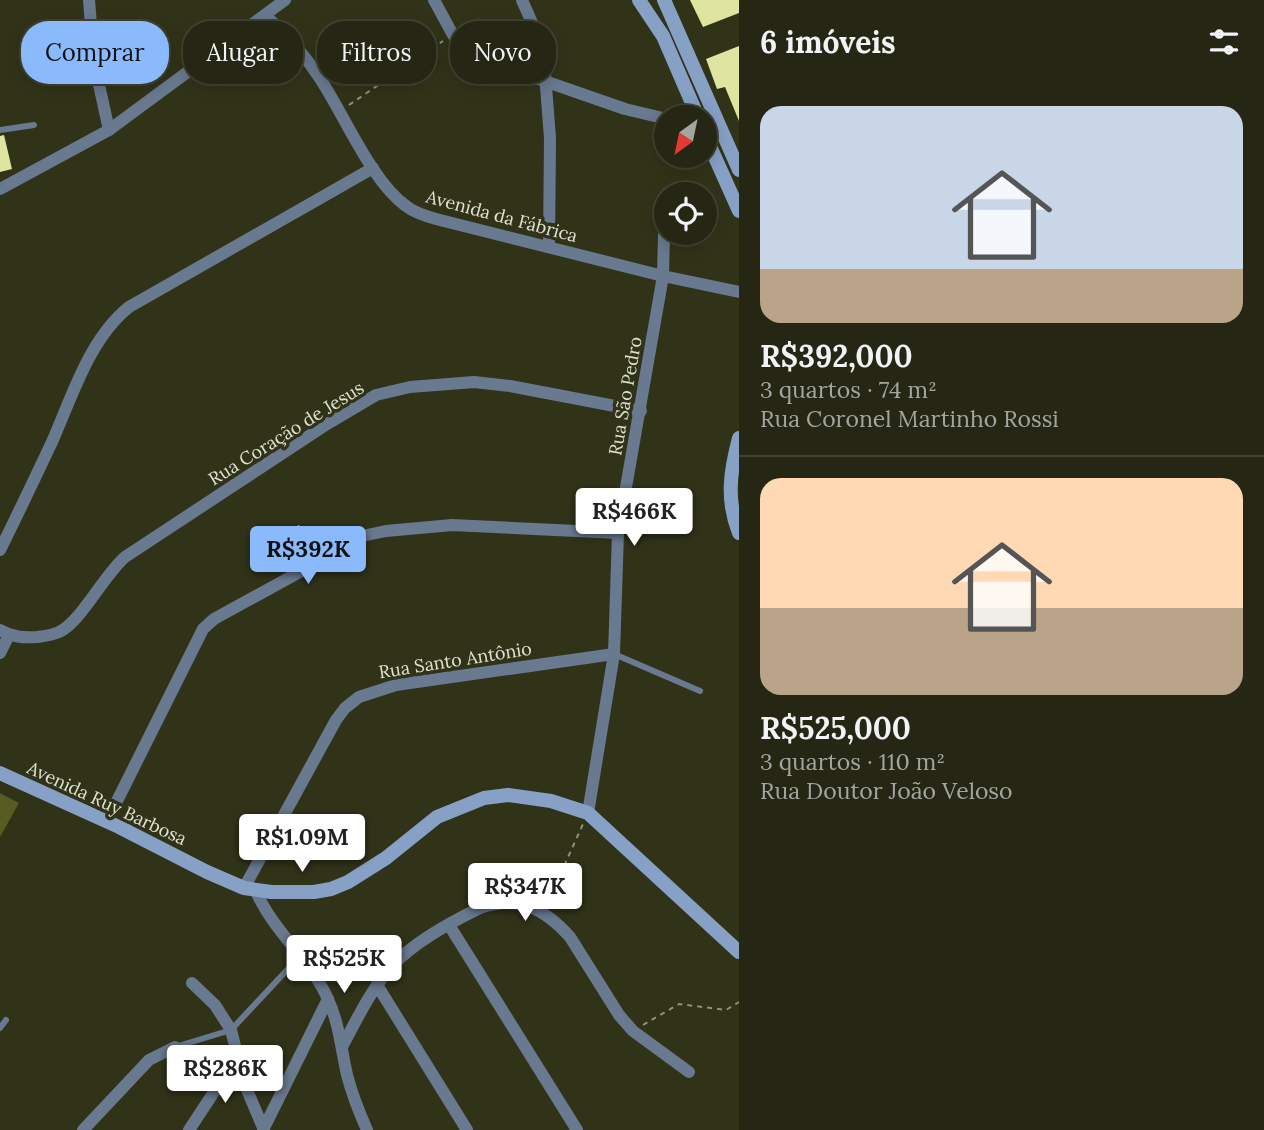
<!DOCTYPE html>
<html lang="pt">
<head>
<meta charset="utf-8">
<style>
	body { margin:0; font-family:Lora,serif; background:#2d2e1c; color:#f1f3f6; height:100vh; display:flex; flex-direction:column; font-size:26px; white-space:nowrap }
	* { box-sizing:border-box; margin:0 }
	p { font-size:23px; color:#a3a5a0 }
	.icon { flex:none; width:38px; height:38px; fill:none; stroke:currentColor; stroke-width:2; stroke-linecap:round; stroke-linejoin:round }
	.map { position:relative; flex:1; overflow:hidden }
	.sheet { display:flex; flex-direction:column; background:#252613; width:525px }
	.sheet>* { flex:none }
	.banner { position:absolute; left:21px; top:21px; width:612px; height:63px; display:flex; gap:14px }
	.needle { width:46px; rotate:213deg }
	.buttons { position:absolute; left:654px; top:105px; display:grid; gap:14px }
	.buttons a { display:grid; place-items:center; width:63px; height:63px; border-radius:50%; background:#252613; box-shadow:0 4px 18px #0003,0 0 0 2px #424333; font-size:35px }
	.price { position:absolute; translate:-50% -60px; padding:0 16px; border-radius:7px; background:#fff; color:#222; font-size:23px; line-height:46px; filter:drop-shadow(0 2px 4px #0008) }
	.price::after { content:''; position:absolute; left:50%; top:42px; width:21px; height:16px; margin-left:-10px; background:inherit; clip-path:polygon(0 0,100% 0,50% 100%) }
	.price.selected { background:#8bbafc; color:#111 }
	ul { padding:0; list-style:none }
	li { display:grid; align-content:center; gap:14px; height:371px; padding:0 21px }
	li+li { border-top:2px solid #424333 }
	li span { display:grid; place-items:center; height:217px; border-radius:21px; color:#555 }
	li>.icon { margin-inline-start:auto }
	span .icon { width:126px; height:126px; fill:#fffc; stroke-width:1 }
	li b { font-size:30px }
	h2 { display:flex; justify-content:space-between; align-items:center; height:84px; padding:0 21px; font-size:30px }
	.chip { padding:0 24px; border-radius:28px; background:#252613; box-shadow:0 4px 18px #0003,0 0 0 2px #424333; font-size:24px; line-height:63px }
	.chip.selected { background:#8bbafc; color:#111 }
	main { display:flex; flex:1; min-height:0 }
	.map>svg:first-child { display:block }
	.green { fill:#585c22 }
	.building { fill:#dfe5a0 }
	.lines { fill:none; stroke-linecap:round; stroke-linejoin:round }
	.path { stroke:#8f917d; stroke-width:2; stroke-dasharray:5 5; stroke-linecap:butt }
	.lane { stroke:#697990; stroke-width:6 }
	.street { stroke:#697990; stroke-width:12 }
	.secondary { stroke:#87a1c6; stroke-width:14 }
	.labels { text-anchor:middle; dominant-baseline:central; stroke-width:7; stroke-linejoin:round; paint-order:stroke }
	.street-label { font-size:18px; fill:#dfe1d1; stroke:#313319 }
</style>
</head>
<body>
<main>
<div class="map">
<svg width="739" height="1130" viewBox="0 0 739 1130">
	<rect width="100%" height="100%" fill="#313319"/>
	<!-- green -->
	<path class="green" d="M0,793L19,803L0,837Z"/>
	<!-- building -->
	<g class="building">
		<path d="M690,0H739V13L703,27Z"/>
		<path d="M739,46V121L725,87L717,89L706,59Z"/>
		<path d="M4,135L12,169L0,172V136Z"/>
		<path d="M299,525L315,552L303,560L286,532Z"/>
	</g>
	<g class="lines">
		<!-- path -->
		<g class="path">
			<path d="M349,105L443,41"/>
			<path d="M544,900L564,866L583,824"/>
			<path d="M643,1025L679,1004L726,1010L739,1002"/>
		</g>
		<!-- lane -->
		<g class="lane">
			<path d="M0,130L34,125"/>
			<path d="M614,654L700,691"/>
			<path d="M0,1028L6,1020"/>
			<path d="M175,1047L231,1030L301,955"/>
		</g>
		<!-- street -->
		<g class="street">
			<path d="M89,0L94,62L109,130"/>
			<path d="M434,0L453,35L486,58L507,68L625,109L667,119"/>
			<path d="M522,0L543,48L550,138L549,246"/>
			<path d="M266,16C286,34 304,54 319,77C344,114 371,181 406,206C415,213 425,216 436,219L663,276L739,292"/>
			<path d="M0,189L109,130L285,0"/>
			<path d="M0,550C18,514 35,478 52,442C72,397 89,339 129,307L373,168"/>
			<path d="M0,630C12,637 23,638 37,637C44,636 53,635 59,632C80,623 104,575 125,557L327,424L376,395L410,387L474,382L510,386L641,411"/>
			<path d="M0,653L9,635"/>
			<path d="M588,813L614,654L618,533L663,276L664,235"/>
			<path d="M107,821L203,629L214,619L307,568L341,546L362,536L386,531L452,525L618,533"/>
			<path d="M244,888L336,720L345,708L359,697L396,685L614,654"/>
			<path d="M256,891C272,930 309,958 327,997C339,1022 341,1048 347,1075C352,1094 359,1112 367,1130"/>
			<path d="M449,925L577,1130"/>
			<path d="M192,983L215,1005L231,1030L245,1085L264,1130"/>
			<path d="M377,985L467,1130"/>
			<path d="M342,1047C357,1019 372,987 394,964C416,941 451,922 480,908C518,895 544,908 570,937L619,1015L633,1031L689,1072"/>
			<path d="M83,1130L149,1060L175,1047"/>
			<path d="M189,1130L214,1092L239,1063"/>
			<path d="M263,1130L328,999"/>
		</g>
		<!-- secondary -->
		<g class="secondary">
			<path d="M639,0L663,36L698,117"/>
			<path d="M664,0L739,170"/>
			<path d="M705,135L739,211"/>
			<path d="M739,438C730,472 726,500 739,533"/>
			<path d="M0,773L119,827L207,872L244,888L271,892H314L331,889L348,882L386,858L437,817L484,798L508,795L551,801L588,813L739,952"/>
		</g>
	</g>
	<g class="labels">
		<!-- street labels -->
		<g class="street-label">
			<text transform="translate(502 216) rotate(15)">Avenida da Fábrica</text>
			<text transform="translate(625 396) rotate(-80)">Rua São Pedro</text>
			<text transform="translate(286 433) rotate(-32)">Rua Coração de Jesus</text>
			<text transform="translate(455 660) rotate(-9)">Rua Santo Antônio</text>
			<text transform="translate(107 803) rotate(25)">Avenida Ruy Barbosa</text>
		</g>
	</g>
</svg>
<div class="buttons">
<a><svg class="needle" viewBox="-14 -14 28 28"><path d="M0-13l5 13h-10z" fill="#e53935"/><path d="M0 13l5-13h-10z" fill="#a3a5a0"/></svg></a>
<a><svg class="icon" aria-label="locate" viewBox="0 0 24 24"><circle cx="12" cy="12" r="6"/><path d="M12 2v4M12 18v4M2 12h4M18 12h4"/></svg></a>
</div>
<b class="price" style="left:634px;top:548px">R$466K</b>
<b class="price selected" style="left:308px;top:586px">R$392K</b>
<b class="price" style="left:302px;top:874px">R$1.09M</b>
<b class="price" style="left:525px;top:923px">R$347K</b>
<b class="price" style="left:344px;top:995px">R$525K</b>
<b class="price" style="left:225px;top:1105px">R$286K</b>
<div class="banner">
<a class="chip selected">Comprar</a>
<a class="chip">Alugar</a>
<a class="chip">Filtros</a>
<a class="chip">Novo</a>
</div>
</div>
<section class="sheet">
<h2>6 imóveis<svg class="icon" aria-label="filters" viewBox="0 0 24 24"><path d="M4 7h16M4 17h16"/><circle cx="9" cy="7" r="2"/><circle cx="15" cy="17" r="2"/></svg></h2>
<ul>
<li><span style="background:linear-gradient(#c9d6e8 75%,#b9a48a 0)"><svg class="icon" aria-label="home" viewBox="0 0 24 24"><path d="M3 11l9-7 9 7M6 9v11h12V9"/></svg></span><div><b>R$392,000</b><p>3 quartos · 74 m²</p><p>Rua Coronel Martinho Rossi</p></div></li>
<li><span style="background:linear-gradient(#ffd9b3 60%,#b9a48a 0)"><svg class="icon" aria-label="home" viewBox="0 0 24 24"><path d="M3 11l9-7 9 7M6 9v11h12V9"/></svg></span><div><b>R$525,000</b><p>3 quartos · 110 m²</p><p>Rua Doutor João Veloso</p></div></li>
</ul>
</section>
</main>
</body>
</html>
